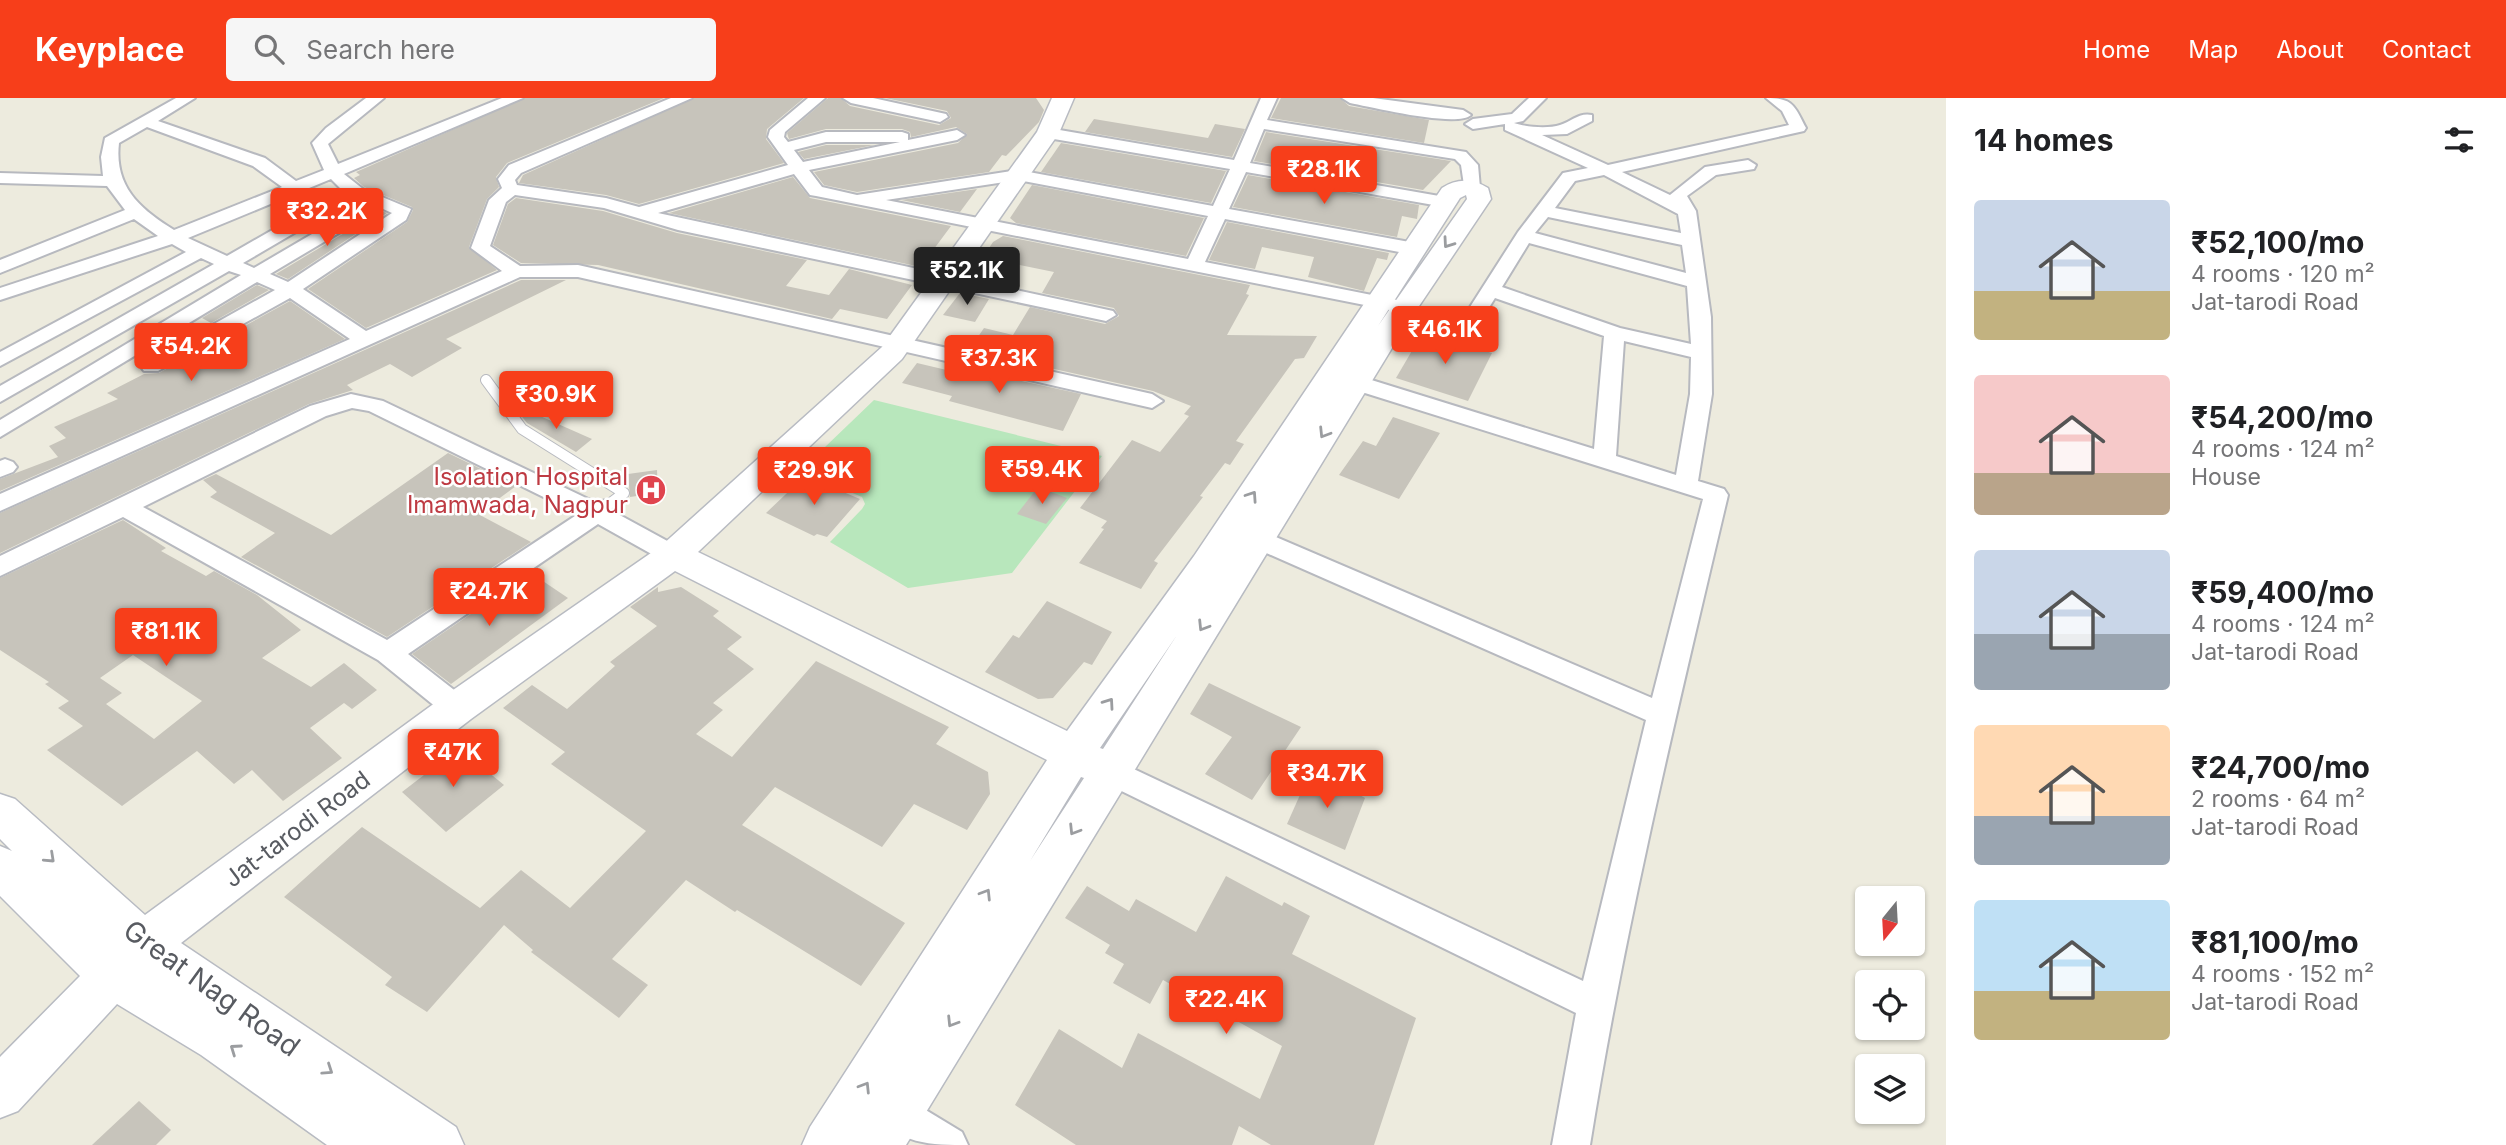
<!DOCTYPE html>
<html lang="en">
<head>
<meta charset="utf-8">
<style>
	body { margin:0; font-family:Inter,sans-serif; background:#f6f6f6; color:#202124; height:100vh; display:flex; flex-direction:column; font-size:26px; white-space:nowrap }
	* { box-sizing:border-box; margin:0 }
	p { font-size:23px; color:#757577 }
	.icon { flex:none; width:38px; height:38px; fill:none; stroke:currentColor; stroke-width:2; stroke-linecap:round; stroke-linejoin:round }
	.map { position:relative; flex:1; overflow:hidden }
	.drawer { display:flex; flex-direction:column; background:#fff; width:560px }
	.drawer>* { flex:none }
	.needle { width:46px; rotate:198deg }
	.tools { position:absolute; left:1855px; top:788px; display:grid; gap:14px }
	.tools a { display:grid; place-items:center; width:70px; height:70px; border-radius:7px; background:#fff; box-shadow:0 2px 5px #0004; font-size:35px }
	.price { position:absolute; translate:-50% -60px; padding:0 16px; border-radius:7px; background:#f73e1a; color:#fff; font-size:23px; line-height:46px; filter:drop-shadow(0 2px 4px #0008) }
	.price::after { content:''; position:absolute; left:50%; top:42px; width:21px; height:16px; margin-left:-10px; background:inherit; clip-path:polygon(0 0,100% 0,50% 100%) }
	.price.active { background:#222; color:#fff }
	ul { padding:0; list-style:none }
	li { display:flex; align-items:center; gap:21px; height:175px; padding:0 28px }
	li span { display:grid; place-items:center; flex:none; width:196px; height:140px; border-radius:7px; color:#555 }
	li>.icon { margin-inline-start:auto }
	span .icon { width:84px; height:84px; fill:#fffc; stroke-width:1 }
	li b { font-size:30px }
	h2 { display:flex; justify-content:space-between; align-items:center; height:84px; padding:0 28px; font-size:30px }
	header { display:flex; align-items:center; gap:42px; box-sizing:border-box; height:98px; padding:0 35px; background:#f73e1a; color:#fff }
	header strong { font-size:33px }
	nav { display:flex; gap:38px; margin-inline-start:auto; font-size:24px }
	.search { width:490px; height:63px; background:#f6f6f6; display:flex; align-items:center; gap:18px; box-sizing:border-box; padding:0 24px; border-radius:7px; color:#757577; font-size:26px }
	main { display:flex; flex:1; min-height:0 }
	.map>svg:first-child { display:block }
	.green { fill:#b8e7bc }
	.building { fill:#c7c4bb; fill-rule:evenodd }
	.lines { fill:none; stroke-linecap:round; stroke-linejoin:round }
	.lane-far1-casing { stroke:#b7b9bf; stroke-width:12 }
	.lane-casing { stroke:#b7b9bf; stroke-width:16 }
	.street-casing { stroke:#b7b9bf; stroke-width:4 }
	.secondary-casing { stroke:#b8bbc2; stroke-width:3 }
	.lane-far1 { stroke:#fff; stroke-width:10 }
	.lane { stroke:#fff; stroke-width:12 }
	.street { fill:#fff; fill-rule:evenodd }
	.secondary { fill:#fff; fill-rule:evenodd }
	.oneway { stroke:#9b9da0 }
	.labels { text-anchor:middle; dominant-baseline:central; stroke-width:5; stroke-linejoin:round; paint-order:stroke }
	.health-label { font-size:24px; fill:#be3a42; stroke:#fff; text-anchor:end }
	.street-label { font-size:24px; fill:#585b61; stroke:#fff }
	.near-street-label { font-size:28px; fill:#585b61; stroke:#fff }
</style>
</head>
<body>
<header>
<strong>Keyplace</strong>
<div class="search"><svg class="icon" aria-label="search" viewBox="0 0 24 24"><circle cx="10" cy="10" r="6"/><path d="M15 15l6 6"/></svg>Search here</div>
<nav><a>Home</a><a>Map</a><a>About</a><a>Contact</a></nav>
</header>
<main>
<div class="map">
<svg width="1946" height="1047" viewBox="0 0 1946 1047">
	<rect width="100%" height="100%" fill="#edebde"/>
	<!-- green -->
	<path class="green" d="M874,302L1102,358L1012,475L908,490L830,444L862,411L865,406L862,399L800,373Z"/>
	<!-- building -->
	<g class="building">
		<path d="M525,0H664L507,65L496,79L499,89L487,101L469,149L497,172L366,230L308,191L407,124L413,112L412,109L364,89L354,80L360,77L356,74Z"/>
		<path d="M694,0H804L767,31L766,41L784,65L639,106L606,97L519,85L523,77Z"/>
		<path d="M828,0H841L850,8L939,27L951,20L947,13L885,0H1036L1044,12L1039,24L1006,58L1002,57L989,74L857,94L824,87L814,74L958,45L967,36L956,29L911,39L910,34L902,31H826L789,41L787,35Z"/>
		<path d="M1281,0H1340L1349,8L1429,22L1424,45L1271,20Z"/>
		<path d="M1094,21L1208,40L1215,26L1245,31L1232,59L1085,34Z"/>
		<path d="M1266,34L1451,63L1423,92L1254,63Z"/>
		<path d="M1061,45L1226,73L1211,105L1041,74Z"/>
		<path d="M826,47H874L804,61L798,54Z"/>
		<path d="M1248,77L1419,107L1417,121L1402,118L1397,139L1233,109Z"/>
		<path d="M793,79L810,100L951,128L928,159L916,168L669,115Z"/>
		<path d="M1032,87L1204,120L1186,158L1016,125L1010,120Z"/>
		<path d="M977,91L960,114L901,102Z"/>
		<path d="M516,100L603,113L677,135L807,162L786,188L829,197L849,171L912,187L887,221L840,211L832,221L598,167L521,165L493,147L508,106Z"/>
		<path d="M381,113L387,115L288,181L276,176Z"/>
		<path d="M1227,124L1389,155L1387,162L1377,160L1364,193L1308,179L1314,159L1262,149L1255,171L1209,162Z"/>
		<path d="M1003,138L1250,187L1246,196L1249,197L1227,237L1317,238L1304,260L1295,261L1236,343L1244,346L1230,367L1225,365L1200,398L1203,399L1154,463L1158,465L1141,491L1079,465L1104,431L1101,430L1107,423L1080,410L1132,342L1160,354L1189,318L1184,316L1191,308L1153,293L969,252L984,230L1013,237L1030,209L1105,226L1119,218L1114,210L1042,195L1054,174L1015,166L1003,185L970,179L993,144Z"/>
		<path d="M521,182H566L446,241L462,250L412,279L390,266L347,287L353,292L309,306L0,455V415Z"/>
		<path d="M257,187L269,192L211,225L202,220Z"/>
		<path d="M960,195L989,201L975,224L943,217Z"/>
		<path d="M290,203L345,241L0,393V381L58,359L49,348L66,340L54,329L118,301L107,295L144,276L159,275Z"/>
		<path d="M1423,234L1492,255L1468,303L1396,280Z"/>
		<path d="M917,265L955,274L958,269L1081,296L1063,333L949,303L952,298L902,285Z"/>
		<path d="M522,310L592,341L576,354L527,325L519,315Z"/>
		<path d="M1393,319L1440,335L1399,401L1339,377L1363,343L1376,348Z"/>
		<path d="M448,355L516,388L478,416L531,444L387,539L241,459L275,435L210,399L217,394L203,382L216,376L331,437Z"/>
		<path d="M657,372L658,395L630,399L628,376Z"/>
		<path d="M805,378L860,401L827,439L817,436L814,438L766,415Z"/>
		<path d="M1038,389L1067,400L1046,426L1017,416Z"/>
		<path d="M123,422L166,450L161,453L206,478L214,473L257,497L301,532L262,560L311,589L344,565L377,592L352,611L344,605L310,630L342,660L283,703L252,672L234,686L197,653L122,708L47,652L83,628L58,610L69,603L45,586L49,584L0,552V480ZM133,557L202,603L154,641L106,606L122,595L100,580Z"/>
		<path d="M531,475L568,500L451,586L412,556Z"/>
		<path d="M658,489V494L681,489L719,513L713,518L742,539L727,551L754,571L713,605L723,612L696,636L732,659L816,563L949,629L936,646L988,674L990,696L967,732L914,706L882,749L775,689L742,727L905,825L861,888L737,812L735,814L686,782L612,861L648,887L619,920L531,854L533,852L504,827L427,914L385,887L392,879L284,799L362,729L480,810L521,772L570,810L646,733L551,666L565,654L503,610L532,587L567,611L615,568L610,564L657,528L630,509Z"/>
		<path d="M1047,503L1112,534L1092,567L1084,564L1053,600L1038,601L985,574L1013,537L1019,540Z"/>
		<path d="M1209,585L1301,629L1252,702L1205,676L1232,639L1190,616Z"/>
		<path d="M459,650L504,687L446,734L402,694Z"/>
		<path d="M1312,670L1365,700L1345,752L1287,726Z"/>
		<path d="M1226,778L1282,808L1284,804L1310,818L1292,856L1416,920L1374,1047H1271L1239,1028L1232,1047H1076L1015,1007L1059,931L1122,970L1138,935L1260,1001L1282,948L1163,882L1150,906L1113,885L1124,866L1105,855L1110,847L1065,820L1087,788L1129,813L1136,801L1196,834Z"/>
		<path d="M139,1003L171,1032L156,1047H92Z"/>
	</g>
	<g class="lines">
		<!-- lane-far1 casing -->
		<g class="lane-far1-casing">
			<path id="lane-far1" d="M486,282L522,331L624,395L604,410"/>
		</g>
		<!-- lane casing -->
		<g class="lane-casing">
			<path id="lane" d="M597,415L606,408"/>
		</g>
		<!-- street casing -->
		<g class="street-casing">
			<g id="street">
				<path d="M176,0H195L158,23L265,60L296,83L324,72L312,45L326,30L366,0H384L328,46L338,66L502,0H523L344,76L363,91L411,111L406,122L303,191L366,233L502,173L471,150L489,102L502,90L498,81L509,67L671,0H692L521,75L515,82L517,87L606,100L639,109L788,67L768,39L770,32L808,0H825L785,34L784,39L788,44L826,34H902L908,36V42L957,32L965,37L957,42L809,72L822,89L857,97L1018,72L1213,108L1230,71L1048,40L1040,35L1048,30L1234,62L1261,0H1277L1267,22L1466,54L1478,67L1480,90L1471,95L1465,94L1461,67L1455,61L1264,31L1250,65L1445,99L1454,104L1445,109L1246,74L1229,111L1415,145L1424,151L1415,157L1225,121L1205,164L1412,205L1415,209L1405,215L816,98L810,97L794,76L658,115L1113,213L1116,217L1106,223L678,132L604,110L515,97L506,104L490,148L520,168L578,167L1152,296L1163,303L1152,310L578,179H520L0,413V396L350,241L290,200L158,273H144L141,269L144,265L275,192L257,184L0,339V322L241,177L229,173L0,304V288L214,166L201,160L0,268V254L186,154L172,146L0,202V190L158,138L134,121L0,175V162L125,112L107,88L0,85V75L103,78L101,59L105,40ZM147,29L253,68L282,89L174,132C140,111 114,89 119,45ZM826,44H900L803,64L794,52ZM331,81L342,92L227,158L188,140ZM1018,82L1208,118L1188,161L886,102ZM354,100L365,105L254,170L243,165ZM381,110L392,115L288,184L270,176Z"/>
				<path d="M843,0H873L946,16L948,19L940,24L851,5Z"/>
				<path d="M1342,0H1373L1463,12L1471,17C1457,30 1371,9 1350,5Z"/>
				<path d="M1529,0H1546L1523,23L1514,25C1525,29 1548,31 1560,27C1571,24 1579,14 1592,17V23L1567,36L1542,37L1608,67L1789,27L1782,13L1766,0C1793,0 1794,7 1806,30L1804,33L1622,74L1670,97L1705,69L1748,62L1756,67L1754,71L1716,77L1687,98L1696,113L1711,219L1712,296L1698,383L1724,391L1728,397C1677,613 1625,828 1590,1047H1552L1576,915L1101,683L1096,674L1101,665L1111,662L1121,665L1583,883L1646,622L1230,439L1227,433L1230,427L1239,424L1248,427L1652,600L1703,401L1349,290L1328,272L1338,266L1365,280L1594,351L1604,238L1495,200L1480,224L1473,226L1463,220L1518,134L1563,75L1588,70L1505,32V26L1473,31L1465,26L1473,21L1512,16ZM1604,77L1678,116L1681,135L1555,110L1575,83ZM1548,119L1682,147L1686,175L1535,135ZM1529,145L1687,188L1691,246L1620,230L1502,189ZM1624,243L1691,259L1690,296L1676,377L1616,358Z"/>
				<path d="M351,296L383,303L605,409L682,451L685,457L682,463L673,466L664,463L598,426L408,556L467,602L471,610L467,618L457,621L447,618L378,562L123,419L0,478V458L310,308ZM352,310L369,313L578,416L387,542L143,409L326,318Z"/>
				<path d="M5,361L13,364L17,369L13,374L0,379V363Z"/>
				<path d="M896,994L962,1034L968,1047C933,1047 894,1047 878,1012L883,999Z"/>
			</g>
		</g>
		<!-- secondary casing -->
		<g class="secondary-casing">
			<path id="secondary" d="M1052,0H1074L1059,35L902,261L698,454L1067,633L1194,458L1442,90C1457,80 1473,81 1488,90L1491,101L1403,232L906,1047H802L810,1029L1047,662L675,473L471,621L181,845L456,1029L464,1047H327L201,957L117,906L18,1013L0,1020V959L80,878L0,798V748L12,753L0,741V696L15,701L145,817L443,599L661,448L882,249L1037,34ZM1466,97L1467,101L1378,228L1460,100ZM1177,537L1103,651L1100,650ZM1081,679L1084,680L1030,763Z"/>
		</g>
		<!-- lane-far1 -->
		<use href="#lane-far1" class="lane-far1"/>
		<!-- lane -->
		<use href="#lane" class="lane"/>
		<!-- street -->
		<use href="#street" class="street"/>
		<!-- secondary -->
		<use href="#secondary" class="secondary"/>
	</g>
	<!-- one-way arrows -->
	<defs><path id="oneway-chevron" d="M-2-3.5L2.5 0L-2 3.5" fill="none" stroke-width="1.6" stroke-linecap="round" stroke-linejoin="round" transform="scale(1.75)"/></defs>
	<g class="oneway">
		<use href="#oneway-chevron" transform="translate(1448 145) rotate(125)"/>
		<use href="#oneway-chevron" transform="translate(1324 335) rotate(122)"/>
		<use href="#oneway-chevron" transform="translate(1252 398) rotate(-56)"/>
		<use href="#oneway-chevron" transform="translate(1203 528) rotate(122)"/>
		<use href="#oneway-chevron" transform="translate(1109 605) rotate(-55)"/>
		<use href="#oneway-chevron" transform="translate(1074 732) rotate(122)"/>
		<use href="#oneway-chevron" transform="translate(50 760) rotate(43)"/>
		<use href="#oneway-chevron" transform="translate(986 796) rotate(-58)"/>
		<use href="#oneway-chevron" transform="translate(952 924) rotate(122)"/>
		<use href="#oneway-chevron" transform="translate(235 951) rotate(-145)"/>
		<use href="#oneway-chevron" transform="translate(328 972) rotate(34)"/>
		<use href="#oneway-chevron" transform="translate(865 989) rotate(-58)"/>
	</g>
	<!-- icons -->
	<defs>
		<g id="hospital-disc" transform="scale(1.575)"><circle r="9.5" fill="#e0444e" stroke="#fff"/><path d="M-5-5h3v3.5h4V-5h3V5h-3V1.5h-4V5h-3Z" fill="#fff"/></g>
	</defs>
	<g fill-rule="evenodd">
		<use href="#hospital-disc" x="651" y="392"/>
	</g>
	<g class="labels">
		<!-- health labels -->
		<g class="health-label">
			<text x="628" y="378">Isolation Hospital<tspan x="628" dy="28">Imamwada, Nagpur</tspan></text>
		</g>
		<!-- street labels -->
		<g class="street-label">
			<text transform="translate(297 731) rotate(-37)">Jat-tarodi Road</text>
		</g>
		<!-- near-street labels -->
		<g class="near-street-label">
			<text transform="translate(212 890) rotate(36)">Great Nag Road</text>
		</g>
	</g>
</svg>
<div class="tools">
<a><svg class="needle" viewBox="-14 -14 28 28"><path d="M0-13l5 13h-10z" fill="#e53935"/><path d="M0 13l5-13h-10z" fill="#757577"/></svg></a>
<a><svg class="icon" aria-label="locate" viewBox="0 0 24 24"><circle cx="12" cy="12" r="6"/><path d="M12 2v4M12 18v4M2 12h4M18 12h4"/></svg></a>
<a><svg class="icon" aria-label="layers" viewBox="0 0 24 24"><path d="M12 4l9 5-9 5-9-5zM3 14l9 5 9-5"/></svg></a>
</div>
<b class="price" style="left:1324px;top:108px">₹28.1K</b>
<b class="price" style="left:327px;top:150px">₹32.2K</b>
<b class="price active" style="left:967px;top:209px">₹52.1K</b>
<b class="price" style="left:1445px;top:268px">₹46.1K</b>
<b class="price" style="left:191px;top:285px">₹54.2K</b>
<b class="price" style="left:999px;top:297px">₹37.3K</b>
<b class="price" style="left:556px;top:333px">₹30.9K</b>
<b class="price" style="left:1042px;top:408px">₹59.4K</b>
<b class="price" style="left:814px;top:409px">₹29.9K</b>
<b class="price" style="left:489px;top:530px">₹24.7K</b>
<b class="price" style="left:166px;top:570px">₹81.1K</b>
<b class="price" style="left:453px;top:691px">₹47K</b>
<b class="price" style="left:1327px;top:712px">₹34.7K</b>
<b class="price" style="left:1226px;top:938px">₹22.4K</b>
</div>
<section class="drawer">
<h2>14 homes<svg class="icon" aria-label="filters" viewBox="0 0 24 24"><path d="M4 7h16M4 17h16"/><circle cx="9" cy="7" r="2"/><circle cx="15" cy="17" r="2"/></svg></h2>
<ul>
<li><span style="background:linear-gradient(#c9d6e8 65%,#c2b280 0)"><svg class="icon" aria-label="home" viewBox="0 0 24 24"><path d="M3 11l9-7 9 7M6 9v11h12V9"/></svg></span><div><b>₹52,100/mo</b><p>4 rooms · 120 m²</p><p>Jat-tarodi Road</p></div></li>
<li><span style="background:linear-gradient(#f6c9c9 70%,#b9a48a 0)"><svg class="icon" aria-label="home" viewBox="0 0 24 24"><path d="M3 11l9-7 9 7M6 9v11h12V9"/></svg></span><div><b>₹54,200/mo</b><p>4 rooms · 124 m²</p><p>House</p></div></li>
<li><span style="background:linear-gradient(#c9d6e8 60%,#9aa5b1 0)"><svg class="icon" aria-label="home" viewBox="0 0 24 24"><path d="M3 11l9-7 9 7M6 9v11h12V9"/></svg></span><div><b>₹59,400/mo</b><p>4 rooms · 124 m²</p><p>Jat-tarodi Road</p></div></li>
<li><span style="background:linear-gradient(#ffd9b3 65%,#9aa5b1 0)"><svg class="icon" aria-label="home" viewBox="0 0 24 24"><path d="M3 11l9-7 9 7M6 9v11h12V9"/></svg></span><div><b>₹24,700/mo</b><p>2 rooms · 64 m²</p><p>Jat-tarodi Road</p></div></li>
<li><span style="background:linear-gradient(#bfe0f5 65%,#c2b280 0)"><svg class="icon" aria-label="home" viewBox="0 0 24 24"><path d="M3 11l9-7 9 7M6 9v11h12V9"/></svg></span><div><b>₹81,100/mo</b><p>4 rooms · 152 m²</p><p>Jat-tarodi Road</p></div></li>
</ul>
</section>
</main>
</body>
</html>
